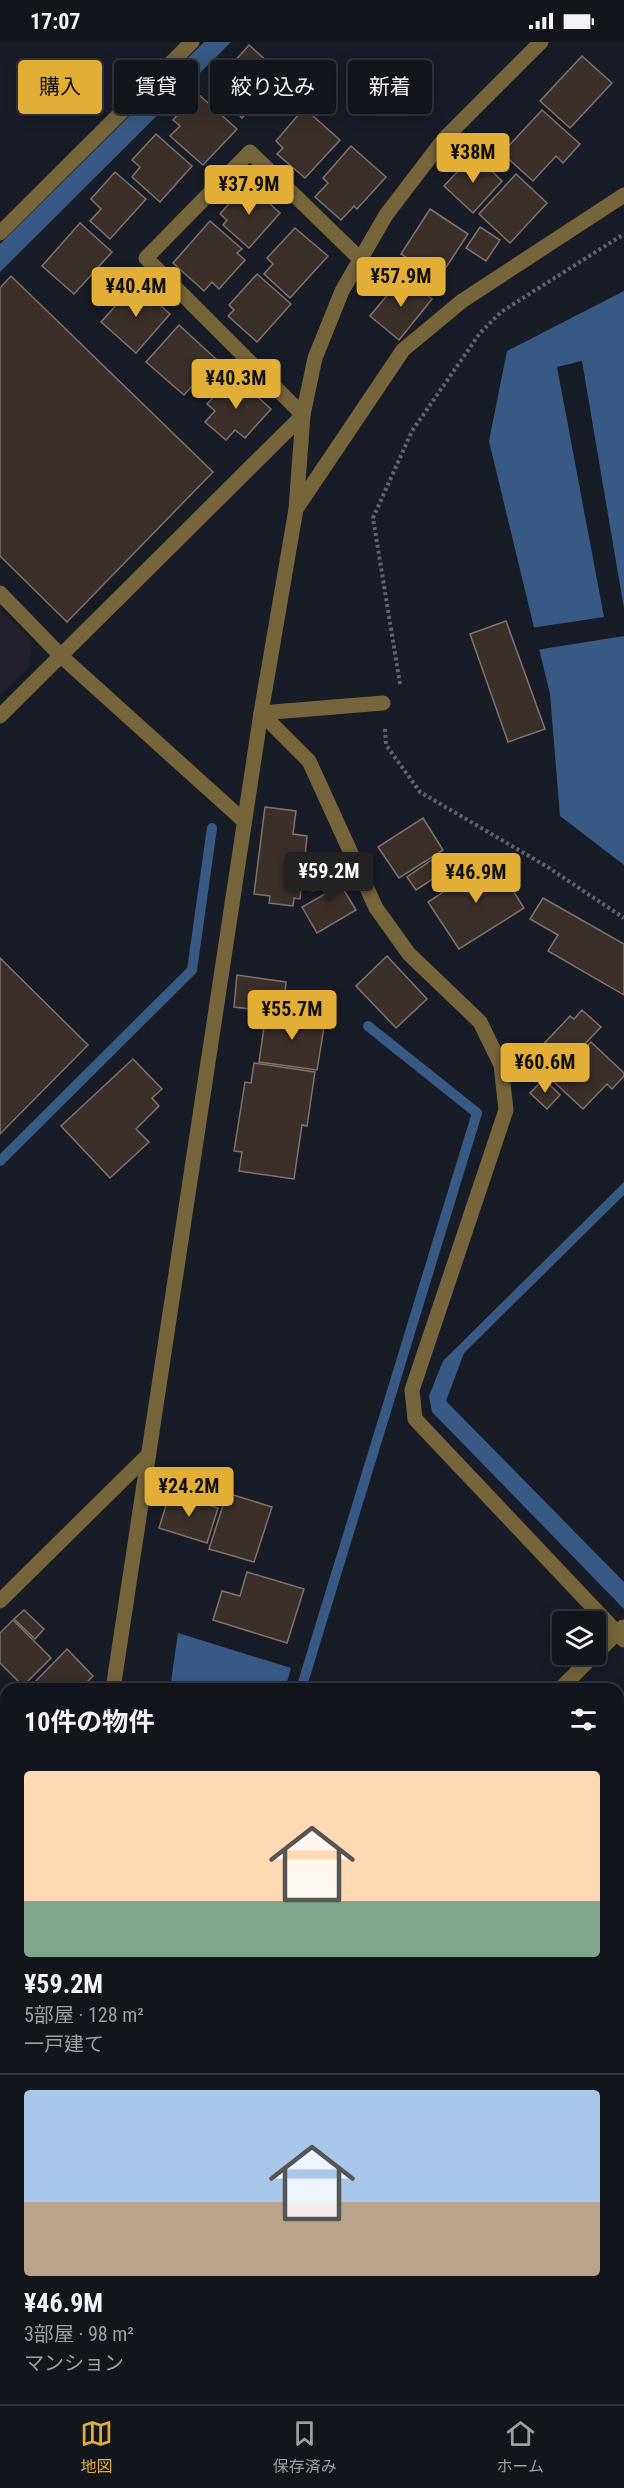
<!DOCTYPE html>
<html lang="ja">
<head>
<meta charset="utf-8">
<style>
	body { margin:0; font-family:"Roboto Condensed","Noto Sans JP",sans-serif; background:#1f2229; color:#f1f3f6; height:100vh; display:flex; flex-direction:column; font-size:22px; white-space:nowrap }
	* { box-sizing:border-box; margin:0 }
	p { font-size:20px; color:#9c9fa3 }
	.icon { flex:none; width:33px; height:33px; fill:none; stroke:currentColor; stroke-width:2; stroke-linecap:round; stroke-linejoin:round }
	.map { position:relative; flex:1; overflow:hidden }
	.sheet { position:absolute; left:0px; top:1641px; width:624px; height:722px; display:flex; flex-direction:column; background:#12151c; border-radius:18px 18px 0 0; box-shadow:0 3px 15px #0003,0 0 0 2px #31343b }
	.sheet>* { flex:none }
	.banner { position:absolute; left:18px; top:18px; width:588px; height:54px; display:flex; gap:12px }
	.tools { position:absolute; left:552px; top:1569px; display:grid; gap:12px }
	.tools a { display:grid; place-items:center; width:54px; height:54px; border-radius:6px; background:#12151c; box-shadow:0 3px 15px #0003,0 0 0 2px #31343b; font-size:30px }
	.price { position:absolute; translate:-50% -51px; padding:0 14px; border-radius:6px; background:#e3ae35; color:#111; font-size:20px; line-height:39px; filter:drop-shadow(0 2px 3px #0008) }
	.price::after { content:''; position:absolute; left:50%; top:36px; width:18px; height:14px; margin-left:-9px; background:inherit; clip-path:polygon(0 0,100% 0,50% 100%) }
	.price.current { background:#222; color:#fff }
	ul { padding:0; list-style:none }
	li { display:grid; align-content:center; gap:12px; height:318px; padding:0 24px }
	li+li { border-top:2px solid #31343b }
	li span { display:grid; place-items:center; height:186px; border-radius:6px; color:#555 }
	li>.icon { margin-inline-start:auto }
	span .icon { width:108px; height:108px; fill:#fffc; stroke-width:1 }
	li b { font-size:26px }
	h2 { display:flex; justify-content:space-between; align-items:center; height:72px; padding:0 24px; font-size:26px }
	.chip { padding:0 21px; border-radius:6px; background:#12151c; box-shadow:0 3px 15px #0003,0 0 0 2px #31343b; font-size:21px; line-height:54px }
	.chip.current { background:#e3ae35; color:#111 }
	.status { display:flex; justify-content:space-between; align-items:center; height:42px; padding:0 30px; background:#12151c; direction:ltr }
	.status svg { height:16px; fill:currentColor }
	.dock { display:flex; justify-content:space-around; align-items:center; height:84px; border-top:2px solid #31343b; background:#12151c; font-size:16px; color:#9c9fa3 }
	.dock a { display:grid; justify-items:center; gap:3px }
	.dock .current { color:#e3ae35 }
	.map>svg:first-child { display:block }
	.industrial { fill:#252030 }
	.water { fill:#385984 }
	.pier { fill:#181c26 }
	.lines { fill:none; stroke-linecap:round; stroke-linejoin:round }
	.stream { stroke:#385984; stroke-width:10 }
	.building { fill:#3b2f29; stroke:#80716b; stroke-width:1.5 }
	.path { stroke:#61646d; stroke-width:4; stroke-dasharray:3 3; stroke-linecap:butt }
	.service { stroke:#76653b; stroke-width:15 }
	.minor { stroke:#76653b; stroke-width:15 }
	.tertiary { stroke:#76653b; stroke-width:15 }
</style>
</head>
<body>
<div class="status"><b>17:07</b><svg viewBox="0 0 49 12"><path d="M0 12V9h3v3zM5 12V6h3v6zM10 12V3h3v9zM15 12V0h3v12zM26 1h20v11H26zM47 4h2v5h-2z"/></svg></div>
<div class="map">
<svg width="624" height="2362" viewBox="0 0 624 2362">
	<rect width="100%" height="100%" fill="#181c26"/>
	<!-- industrial -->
	<path class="industrial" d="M0,568L32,600L29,625L0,654Z"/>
	<!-- water -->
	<g class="water">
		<path d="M204,0H231L0,230V202Z"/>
		<path d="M624,249V823L560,774L550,652L489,399L507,309Z"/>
		<path d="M624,1140V1153L464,1311L446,1359L624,1540V1567L432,1370L429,1354L443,1319Z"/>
		<path d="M178,1591L291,1626L285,1647H170Z"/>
	</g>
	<!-- pier -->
	<path class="pier" d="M582,319L624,567V594L536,608L531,586L604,575L557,325Z"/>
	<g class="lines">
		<!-- stream -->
		<g class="stream">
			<path d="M0,1119L192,928L212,786"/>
			<path d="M301,1647L477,1071L368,984"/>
		</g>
	</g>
	<!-- building -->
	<g class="building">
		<path d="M249,3L287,37L262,64L257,59L242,76L210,47Z"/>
		<path d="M582,14L612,41L570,86L540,59Z"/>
		<path d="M197,51L237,87L203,123L170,94L180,84L173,78Z"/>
		<path d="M304,66L340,98L305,136L277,112L283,106L276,99Z"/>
		<path d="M542,68L580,102L563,121L556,114L533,139L502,111Z"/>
		<path d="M156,92L192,124L160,160L132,135L140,125L132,118Z"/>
		<path d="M351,104L386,135L357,167L354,164L341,178L315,155L328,141L323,136Z"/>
		<path d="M474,112L502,139L473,171L444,144Z"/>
		<path d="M115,130L146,157L110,197L90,179L101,167L91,157Z"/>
		<path d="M516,132L547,161L510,201L479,172Z"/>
		<path d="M247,141L280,171L249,206L223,183L227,178L220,172Z"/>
		<path d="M430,167L468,192L439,236L401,212Z"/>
		<path d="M210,179L242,207L237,211L245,218L219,247L212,240L204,249L173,221Z"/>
		<path d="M80,181L112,210L74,252L42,224Z"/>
		<path d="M480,185L500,198L486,219L466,206Z"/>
		<path d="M295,186L328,214L290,256L264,232L273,222L267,216Z"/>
		<path d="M257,232L291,262L257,300L228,274L234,268L229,263Z"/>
		<path d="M11,234L213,430L67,580L0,514V246Z"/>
		<path d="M403,234L432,257L399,298L370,274Z"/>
		<path d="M136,241L170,272L136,311L101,280Z"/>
		<path d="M179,283L216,317L184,353L146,320Z"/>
		<path d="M233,333L271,367L245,396L235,388L226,398L205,380L215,369L207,362Z"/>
		<path d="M506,579L545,687L508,700L470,592Z"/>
		<path d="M265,765L296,769L293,792L307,794L305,815L313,816L311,830H316L314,849L301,847L300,857L294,856L293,864L269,861L270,854L254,852Z"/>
		<path d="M423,776L443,808L399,836L378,805Z"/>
		<path d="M325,817L356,868L317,891L302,865L332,848L317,822Z"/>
		<path d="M433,817L442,831L416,848L407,835Z"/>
		<path d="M493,817L524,866L459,907L428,860Z"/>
		<path d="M543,856L624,902V953L548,909L558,893L530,877Z"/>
		<path d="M387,914L427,957L396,986L356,944Z"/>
		<path d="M0,916L88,1003L0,1092Z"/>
		<path d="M237,933L286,940L283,971L234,965Z"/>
		<path d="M582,968L601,985L558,1030L536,1010L570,974L574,977Z"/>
		<path d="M266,971L325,979L317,1028L259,1020Z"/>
		<path d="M591,1000L624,1031V1034L612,1047L607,1042L583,1067L554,1040Z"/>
		<path d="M133,1017L162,1047L152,1056L159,1064L136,1087L149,1100L110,1136L61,1084Z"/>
		<path d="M254,1021L315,1030L307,1084L302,1083L294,1137L239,1129L242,1110L234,1109L245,1040L251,1041Z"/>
		<path d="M544,1037L560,1053L547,1067L530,1051Z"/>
		<path d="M170,1451L218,1466L207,1501L159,1486Z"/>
		<path d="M227,1451L272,1465L254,1520L209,1507Z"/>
		<path d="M247,1530L304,1547L287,1601L213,1578L222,1549L240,1554Z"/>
		<path d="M24,1568L44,1587L35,1597L14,1577Z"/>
		<path d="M13,1578L51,1616L23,1644L0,1621V1591Z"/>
		<path d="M67,1607L93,1634L80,1647H28Z"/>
		<path d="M0,1657L6,1663V1699L0,1705Z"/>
		<path d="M6,1788V1883L0,1878V1794Z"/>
		<path d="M0,1895L6,1901V1931L0,1937Z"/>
	</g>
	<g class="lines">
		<!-- path -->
		<g class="path">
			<path d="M400,642L373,476L412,389L480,291L501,270L624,192"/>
			<path d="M385,687L386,703L420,750L546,824L624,876"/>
		</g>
		<!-- service -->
		<path class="service" d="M261,671L383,661"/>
		<!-- minor -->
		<g class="minor">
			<path d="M0,191L192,0"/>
			<path d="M296,467L403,308L462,259L624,153"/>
			<path d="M0,551L61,614L244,779"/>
			<path d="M261,671L309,719L376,866L409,912L480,980L501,1023L506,1068L412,1348L415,1377L624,1598"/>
			<path d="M0,674L303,373L146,216L250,110L360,217"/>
			<path d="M0,1559L149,1412"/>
			<path d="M596,1612L623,1585"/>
			<path d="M560,1647L595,1612"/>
			<path d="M0,2320L6,2314"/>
		</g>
		<!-- tertiary -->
		<g class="tertiary">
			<path d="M113,1647L261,671L296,467L303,373L315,316L342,249L386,173L444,97L541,0"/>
			<path d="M0,2211L6,2192"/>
		</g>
	</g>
</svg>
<div class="tools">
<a><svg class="icon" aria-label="layers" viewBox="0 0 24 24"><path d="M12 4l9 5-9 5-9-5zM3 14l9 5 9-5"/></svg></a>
</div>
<b class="price" style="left:473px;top:142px">¥38M</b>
<b class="price" style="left:249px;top:174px">¥37.9M</b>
<b class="price" style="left:401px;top:266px">¥57.9M</b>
<b class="price" style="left:136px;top:276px">¥40.4M</b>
<b class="price" style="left:236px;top:368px">¥40.3M</b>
<b class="price current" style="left:329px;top:861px">¥59.2M</b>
<b class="price" style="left:476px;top:862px">¥46.9M</b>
<b class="price" style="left:292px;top:999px">¥55.7M</b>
<b class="price" style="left:545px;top:1052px">¥60.6M</b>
<b class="price" style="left:189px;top:1476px">¥24.2M</b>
<div class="banner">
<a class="chip current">購入</a>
<a class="chip">賃貸</a>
<a class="chip">絞り込み</a>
<a class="chip">新着</a>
</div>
<section class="sheet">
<h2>10件の物件<svg class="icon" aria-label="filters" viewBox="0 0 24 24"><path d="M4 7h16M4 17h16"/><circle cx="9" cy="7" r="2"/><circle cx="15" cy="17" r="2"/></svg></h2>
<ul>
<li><span style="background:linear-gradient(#ffd9b3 70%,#7fa58c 0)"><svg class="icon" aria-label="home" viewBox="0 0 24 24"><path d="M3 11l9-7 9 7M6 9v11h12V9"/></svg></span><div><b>¥59.2M</b><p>5部屋 · 128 m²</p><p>一戸建て</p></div></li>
<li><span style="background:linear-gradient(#a9c7e8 60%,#b9a48a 0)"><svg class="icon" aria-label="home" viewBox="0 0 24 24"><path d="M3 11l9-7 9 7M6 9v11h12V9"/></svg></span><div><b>¥46.9M</b><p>3部屋 · 98 m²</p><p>マンション</p></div></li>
</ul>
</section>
</div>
<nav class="dock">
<a class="current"><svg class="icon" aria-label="map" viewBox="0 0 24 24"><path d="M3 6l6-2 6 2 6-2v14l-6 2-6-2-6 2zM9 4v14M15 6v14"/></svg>地図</a>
<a><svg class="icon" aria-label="saved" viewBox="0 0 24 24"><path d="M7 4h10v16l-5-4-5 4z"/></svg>保存済み</a>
<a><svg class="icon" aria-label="home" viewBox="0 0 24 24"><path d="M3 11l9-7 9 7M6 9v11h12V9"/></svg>ホーム</a>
</nav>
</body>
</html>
